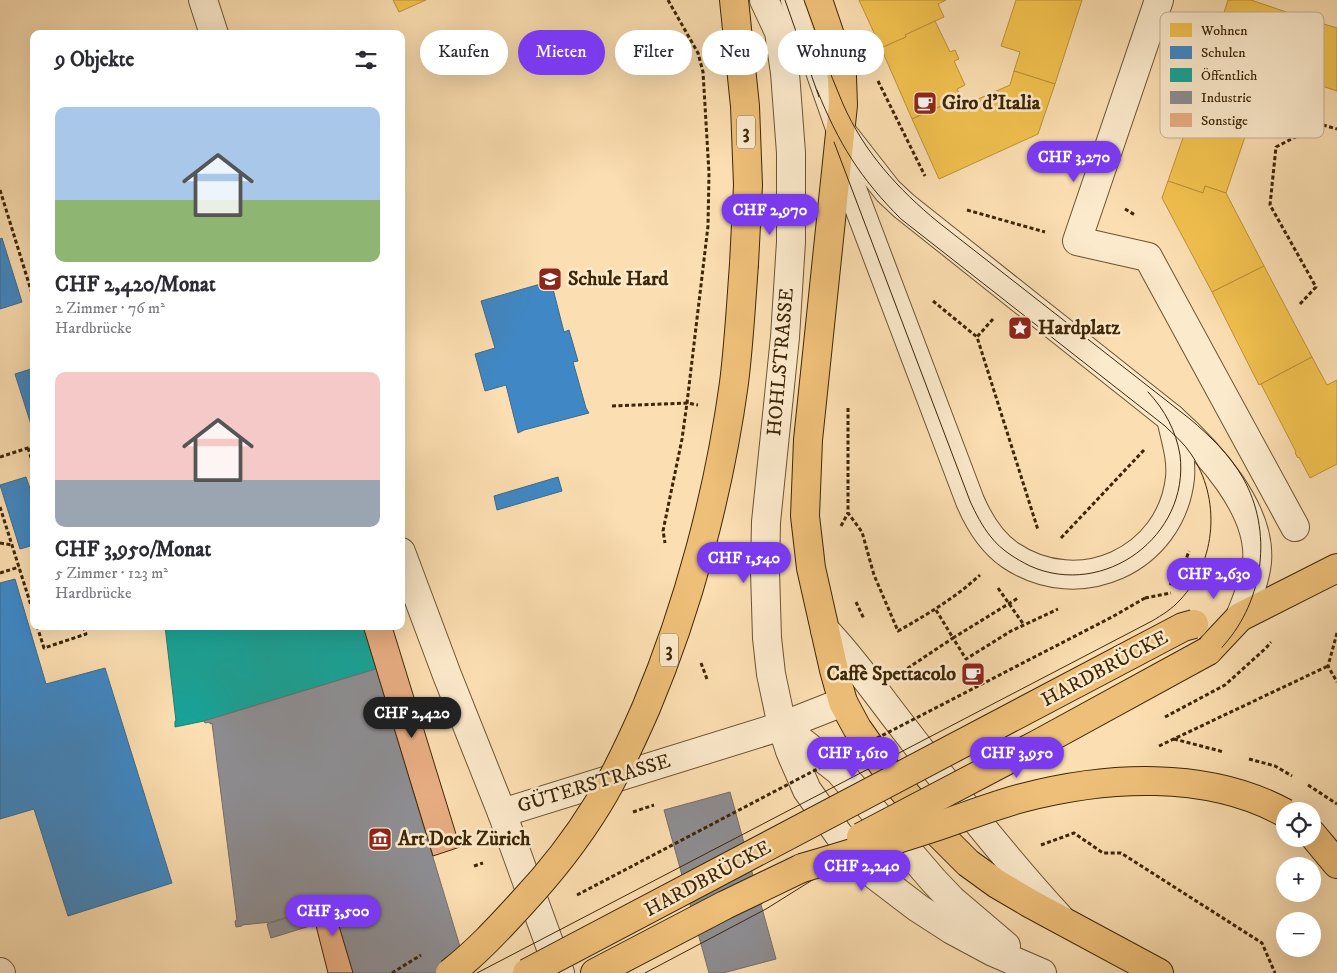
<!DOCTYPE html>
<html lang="de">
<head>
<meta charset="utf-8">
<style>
	body { margin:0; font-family:"IM FELL DW Pica",serif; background:#f2f2f3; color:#2b2b33; height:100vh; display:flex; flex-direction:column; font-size:19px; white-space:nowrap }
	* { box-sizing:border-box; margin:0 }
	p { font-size:16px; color:#7c7c81 }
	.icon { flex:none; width:28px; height:28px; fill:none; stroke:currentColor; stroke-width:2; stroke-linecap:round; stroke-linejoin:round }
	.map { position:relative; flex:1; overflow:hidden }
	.side { position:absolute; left:30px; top:30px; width:375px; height:600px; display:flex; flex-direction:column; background:#fff; border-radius:10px; box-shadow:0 5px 20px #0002 }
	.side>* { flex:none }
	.guide { position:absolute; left:420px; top:30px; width:475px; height:45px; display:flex; gap:10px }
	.controls { position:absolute; left:1276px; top:802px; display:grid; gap:10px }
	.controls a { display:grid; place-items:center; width:45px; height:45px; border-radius:50%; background:#fff; box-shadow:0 5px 20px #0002; font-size:25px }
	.price { position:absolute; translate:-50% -42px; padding:0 11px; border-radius:18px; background:#7c3aed; color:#fff; font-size:16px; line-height:32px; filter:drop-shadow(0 1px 2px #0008) }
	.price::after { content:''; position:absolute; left:50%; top:30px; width:15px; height:11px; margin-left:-8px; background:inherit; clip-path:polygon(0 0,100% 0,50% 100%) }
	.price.on { background:#222; color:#fff }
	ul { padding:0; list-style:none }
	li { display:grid; align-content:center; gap:10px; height:265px; padding:0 25px }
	li span { display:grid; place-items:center; height:155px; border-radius:10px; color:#555 }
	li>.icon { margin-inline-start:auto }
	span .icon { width:90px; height:90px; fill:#fffc; stroke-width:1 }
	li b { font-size:21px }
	h2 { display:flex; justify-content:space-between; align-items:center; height:60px; padding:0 25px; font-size:21px }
	.tag { padding:0 18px; border-radius:22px; background:#fff; box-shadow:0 5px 20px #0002; font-size:18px; line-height:45px }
	.tag.on { background:#7c3aed; color:#fff }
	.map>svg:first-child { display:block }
	.homes { fill:#f2c14e; stroke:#bc9238 }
	.schools { fill:#3f88c5; stroke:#3e6b8b }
	.public { fill:#17a398; stroke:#227e6c }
	.industry { fill:#8d8d92; stroke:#756e68 }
	.building { fill:#e8ad82; stroke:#3d2605 }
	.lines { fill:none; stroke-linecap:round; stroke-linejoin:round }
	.minor-casing { stroke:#6c5430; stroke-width:30 }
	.major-casing { stroke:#3d2605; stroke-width:30 }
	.path { stroke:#3d2605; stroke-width:3; stroke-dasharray:4 2.5; stroke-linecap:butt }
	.minor { stroke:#fceacc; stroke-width:28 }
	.major { stroke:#eebf78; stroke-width:28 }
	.tram { stroke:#3d2605; stroke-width:1 }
	.major-bridge-casing { stroke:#3d2605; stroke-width:30; stroke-linecap:butt }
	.path-bridge { stroke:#3d2605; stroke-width:3; stroke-dasharray:4 2.5; stroke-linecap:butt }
	.major-bridge { stroke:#eebf78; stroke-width:28 }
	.labels { text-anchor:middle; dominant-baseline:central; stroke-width:5; stroke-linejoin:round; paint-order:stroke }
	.shield { fill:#fceacc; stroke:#766141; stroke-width:1 }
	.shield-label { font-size:19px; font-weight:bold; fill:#3d2605 }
	.poi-label { font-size:20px; font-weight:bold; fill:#3d2605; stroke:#fceacc; text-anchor:start }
	.street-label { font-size:20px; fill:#3d2605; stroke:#fceacc }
	.key { fill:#fceacc; stroke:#c3af90; stroke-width:1 }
	.key-label { font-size:14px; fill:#3d2605 }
</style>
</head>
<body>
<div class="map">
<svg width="1337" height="973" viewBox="0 0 1337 973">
	<rect width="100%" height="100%" fill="#fbdeb1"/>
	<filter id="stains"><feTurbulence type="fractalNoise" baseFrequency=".004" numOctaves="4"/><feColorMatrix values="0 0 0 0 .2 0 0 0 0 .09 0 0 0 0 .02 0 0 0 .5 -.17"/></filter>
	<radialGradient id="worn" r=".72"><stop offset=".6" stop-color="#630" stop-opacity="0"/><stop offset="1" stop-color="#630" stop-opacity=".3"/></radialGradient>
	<!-- homes -->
	<g class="homes">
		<path d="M393,0H426L399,12Z"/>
		<path d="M859,0H946L938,4L944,17L905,35L906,37L881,48Z"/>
		<path d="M1016,0H1082L1055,84L1014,71L1020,52L1001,46Z"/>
		<path d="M1228,0H1251L1301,17L1285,66L1270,61L1250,122L1195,103Z"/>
		<path d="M1301,17L1337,28V91L1280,72L1283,65L1285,66Z"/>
		<path d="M935,21L950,52L955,50L959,59L954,61L965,85L957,89L961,97L912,119L881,48L906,37L905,35Z"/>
		<path d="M1014,71L1055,84L1038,134L939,179L912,119L957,99L960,107L1010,85Z"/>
		<path d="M1195,103L1250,122L1226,193L1205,186L1203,193L1168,181Z"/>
		<path d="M1168,181L1203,193L1205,186L1226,193L1264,266L1212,292L1162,198Z"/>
		<path d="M1264,266L1312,357L1259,385L1212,292Z"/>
		<path d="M1312,357L1327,385L1337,380V464L1310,478L1299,457L1298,458L1295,453L1296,452L1261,384Z"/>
	</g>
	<!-- schools -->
	<g class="schools">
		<path d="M2,238L22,302L0,309V239Z"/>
		<path d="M551,281L564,332L569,330L578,361L573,362L586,408L589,413L524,430L518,433L506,385L485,391L475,354L495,348L481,301Z"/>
		<path d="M34,368V434L15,374Z"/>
		<path d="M26,477L34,500V545L20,549L0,485Z"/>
		<path d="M558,477L562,491L497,510L494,496Z"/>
		<path d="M15,579L46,684L105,668L172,883L68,916L34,809L0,819V583Z"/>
	</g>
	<!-- public -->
	<path class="public" d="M165,626H363L376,669L204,721L175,727V721H176Z"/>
	<!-- industry -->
	<g class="industry">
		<path d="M376,669L468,973H353L336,916L350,911L346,899L271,922L242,925V926L236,927L235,921L237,920L212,723L210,724V722L205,723L204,721Z"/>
		<path d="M730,792L776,959L723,973H709L664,810Z"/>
		<path d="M306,912L310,926L271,938L267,924Z"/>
	</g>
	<!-- building -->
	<g class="building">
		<path d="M363,626H392L460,847L433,856Z"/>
		<path d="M346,899L350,911L336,916L353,973H328L312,910Z"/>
	</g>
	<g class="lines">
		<!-- minor casing -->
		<g class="minor-casing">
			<g id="minor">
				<path d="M203,0L214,34"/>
				<path d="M764,0L779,32L785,73L791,153V242L785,337L766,522L765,571L767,638L771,674L782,726L790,751L807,790L839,835L876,876L918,908L952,930L993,952L1042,973"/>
				<path d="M795,0L841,131L844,168L970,501C979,522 991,542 1010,555C1079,602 1171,560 1180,478C1182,457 1175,438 1171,418"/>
				<path d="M1159,0L1077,241L1148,257L1295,527"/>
				<path d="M841,131L888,191L904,206L1171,418C1207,450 1262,509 1257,562C1255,581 1247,599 1240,617"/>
				<path d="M401,552L447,675L502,813L560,973"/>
				<path d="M825,630C855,661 879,697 906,731C955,795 1005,858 1059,917"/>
				<path d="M782,726L839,771L934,881L952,900L1006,946"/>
				<path d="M502,813L782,726L843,702"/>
				<path d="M0,972L1,973"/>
			</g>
		</g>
		<!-- major casing -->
		<g class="major-casing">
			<g id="major">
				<path d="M734,0L745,106L748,185L744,264"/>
				<path d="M818,0L837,56L842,77L843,105L808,440L805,516L811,568L834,670L843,702L857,728L888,772L940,835L968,863L997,884L1031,904L1159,973"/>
				<path d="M1208,651L1240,617L1337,568"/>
				<path d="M1312,834L1337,864"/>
				<path d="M595,973L725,905L802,868"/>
			</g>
		</g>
		<!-- path -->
		<g class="path">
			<path d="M668,0L698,53L703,72L709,173L708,226L687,403L698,405"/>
			<path d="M878,81L925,176"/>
			<path d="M1046,147L1051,163L1064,171"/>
			<path d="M0,190L34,300"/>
			<path d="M1125,209L1135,215"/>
			<path d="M967,210L1045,232"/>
			<path d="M933,301L977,337"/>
			<path d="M1300,304L1316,287L1270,205L1276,147L1307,131L1323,125L1337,129"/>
			<path d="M993,319L977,337L1038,530"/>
			<path d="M612,406L687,403L682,439L663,531L665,543"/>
			<path d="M848,408V513L862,532L874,575L898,631C928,614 955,598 980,575"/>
			<path d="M28,448L34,467"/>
			<path d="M0,457L34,446"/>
			<path d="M0,507L34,615"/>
			<path d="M841,526L848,513"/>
			<path d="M1061,538L1144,450"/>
			<path d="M0,543L12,545"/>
			<path d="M0,573L19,567"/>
			<path d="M1170,585L1184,565L1189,551"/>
			<path d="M998,588L1024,625"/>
			<path d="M1194,588L1215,586"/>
			<path d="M1145,598L1171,593"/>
			<path d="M856,602L864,619"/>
			<path d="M936,610L953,638L1018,598"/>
			<path d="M37,626L44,648L86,634L83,626"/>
			<path d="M1337,633L1328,666L1337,682"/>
			<path d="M701,663L707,679"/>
			<path d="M902,672L953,638L966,659L1011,631L1058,609"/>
			<path d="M1165,717L1225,685L1266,648L1271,642"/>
			<path d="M1174,739L1224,752"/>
			<path d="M1159,746L1328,666"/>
			<path d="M1249,759L1275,766L1292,776"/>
			<path d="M1308,785L1337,804"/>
			<path d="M633,812L654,805"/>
			<path d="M1041,845L1074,833L1103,853H1121L1262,943L1275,973"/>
			<path d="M474,866L483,863"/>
		</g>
		<!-- minor -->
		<use href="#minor" class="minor"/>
		<!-- major -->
		<use href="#major" class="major"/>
		<!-- tram -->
		<g class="tram">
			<path d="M785,0L819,97"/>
			<path d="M834,142L970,501C976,514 982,526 991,537C1001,550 1016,559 1030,566C1104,599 1190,536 1180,455C1176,431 1165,410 1148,392"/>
			<path d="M477,973L1152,621C1162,615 1172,609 1180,600C1217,561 1221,498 1191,454C1184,443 1174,435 1165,426L901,219C860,178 839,144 817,90"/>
			<path d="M645,973L766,909L870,844L911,820L1186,676C1199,667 1214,657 1224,645C1264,600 1273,531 1243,478C1230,455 1210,436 1190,419L938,222C898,189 864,152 843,104C828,70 817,35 804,0"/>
		</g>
		<!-- major-bridge casing -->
		<g class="major-bridge-casing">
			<g id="major-bridge">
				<path d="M861,837L1038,744L1208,651"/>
				<path d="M802,868C846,855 889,842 932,828C962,818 992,806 1022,798C1106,776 1207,770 1285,813"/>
				<path d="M450,973C476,953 499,928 521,904C550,873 576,840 598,804C617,773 632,740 646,708C689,606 719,492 734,383C739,343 741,304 744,264"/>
				<path d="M527,973L1183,627L1194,624"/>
			</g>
		</g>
		<!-- path-bridge -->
		<g class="path-bridge">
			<path d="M577,895L823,766L1112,617L1145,598"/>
			<path d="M392,973L421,955"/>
		</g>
		<!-- major-bridge -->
		<use href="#major-bridge" class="major-bridge"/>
	</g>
	<!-- icons -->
	<defs>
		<g id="cafe-square" transform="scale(1.25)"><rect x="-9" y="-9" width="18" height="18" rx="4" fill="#8f2418" stroke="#fceacc"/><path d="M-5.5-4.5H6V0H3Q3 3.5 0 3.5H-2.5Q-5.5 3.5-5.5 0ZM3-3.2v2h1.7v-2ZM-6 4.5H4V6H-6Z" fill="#fff"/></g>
		<g id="school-square" transform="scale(1.25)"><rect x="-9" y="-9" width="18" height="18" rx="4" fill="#8f2418" stroke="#fceacc"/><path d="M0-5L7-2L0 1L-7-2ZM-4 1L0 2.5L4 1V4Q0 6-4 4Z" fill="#fff"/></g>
		<g id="sight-square" transform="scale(1.25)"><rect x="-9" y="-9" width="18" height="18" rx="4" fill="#8f2418" stroke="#fceacc"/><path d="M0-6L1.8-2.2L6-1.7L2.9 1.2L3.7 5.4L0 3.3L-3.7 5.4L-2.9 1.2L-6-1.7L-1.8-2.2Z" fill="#fff"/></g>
		<g id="museum-square" transform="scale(1.25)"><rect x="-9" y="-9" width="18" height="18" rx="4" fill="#8f2418" stroke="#fceacc"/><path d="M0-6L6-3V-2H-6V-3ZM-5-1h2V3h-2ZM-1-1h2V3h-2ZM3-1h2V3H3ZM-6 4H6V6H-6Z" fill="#fff"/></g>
	</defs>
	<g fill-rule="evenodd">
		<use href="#cafe-square" x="925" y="103"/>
		<use href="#school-square" x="550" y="279"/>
		<use href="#sight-square" x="1020" y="328"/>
		<use href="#cafe-square" x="973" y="674"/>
		<use href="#museum-square" x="380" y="839"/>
	</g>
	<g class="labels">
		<!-- shield labels -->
		<g class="shield">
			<rect x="737" y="115.5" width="18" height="33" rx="4"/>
			<rect x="660" y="633.5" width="18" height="33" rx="4"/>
		</g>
		<g class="shield-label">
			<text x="746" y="132">3</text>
			<text x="669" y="650">3</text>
		</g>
		<!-- poi labels -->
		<g class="poi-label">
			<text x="942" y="103">Giro d'Italia</text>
			<text x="568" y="279">Schule Hard</text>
			<text x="1038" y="328">Hardplatz</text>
			<text x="956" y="674" text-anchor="end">Caffè Spettacolo</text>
			<text x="398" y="839">Art Dock Zürich</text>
		</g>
		<!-- street labels -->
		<g class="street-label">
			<text transform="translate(781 362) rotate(-85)">HOHLSTRASSE</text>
			<text transform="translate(1105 669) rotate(-28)">HARDBRÜCKE</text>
			<text transform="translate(594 784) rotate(-17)">GÜTERSTRASSE</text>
			<text transform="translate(708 879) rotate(-28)">HARDBRÜCKE</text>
		</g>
	</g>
	<!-- legend -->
	<rect x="1160" y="12" width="164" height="126" rx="8" class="key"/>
	<rect x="1170" y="23" width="22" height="14" fill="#f2c14e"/>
	<rect x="1170" y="46" width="22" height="13" fill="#3f88c5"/>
	<rect x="1170" y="68" width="22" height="14" fill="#17a398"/>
	<rect x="1170" y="91" width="22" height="13" fill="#8d8d92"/>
	<rect x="1170" y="113" width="22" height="14" fill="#e8ad82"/>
	<g class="key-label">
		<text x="1201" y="35">Wohnen</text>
		<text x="1201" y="57">Schulen</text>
		<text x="1201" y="80">Öffentlich</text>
		<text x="1201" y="102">Industrie</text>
		<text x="1201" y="125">Sonstige</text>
	</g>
	<rect width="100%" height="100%" filter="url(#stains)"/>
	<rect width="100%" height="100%" fill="url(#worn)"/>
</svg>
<div class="controls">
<a><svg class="icon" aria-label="locate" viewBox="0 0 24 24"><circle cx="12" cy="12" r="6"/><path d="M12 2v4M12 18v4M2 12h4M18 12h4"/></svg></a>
<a>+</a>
<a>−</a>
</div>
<b class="price" style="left:1074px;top:183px">CHF 3,270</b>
<b class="price" style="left:770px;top:236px">CHF 2,970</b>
<b class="price" style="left:744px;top:584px">CHF 1,540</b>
<b class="price" style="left:1214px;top:600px">CHF 2,630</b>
<b class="price on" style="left:412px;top:739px">CHF 2,420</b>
<b class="price" style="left:853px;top:779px">CHF 1,610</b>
<b class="price" style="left:1017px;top:779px">CHF 3,950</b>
<b class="price" style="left:862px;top:892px">CHF 2,240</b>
<b class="price" style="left:333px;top:937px">CHF 3,500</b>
<div class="guide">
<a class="tag">Kaufen</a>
<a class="tag on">Mieten</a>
<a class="tag">Filter</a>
<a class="tag">Neu</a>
<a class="tag">Wohnung</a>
</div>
<section class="side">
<h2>9 Objekte<svg class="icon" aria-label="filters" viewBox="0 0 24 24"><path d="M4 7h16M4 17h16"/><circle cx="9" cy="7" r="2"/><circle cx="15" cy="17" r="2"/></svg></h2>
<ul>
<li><span style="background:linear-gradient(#a9c7e8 60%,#8fb573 0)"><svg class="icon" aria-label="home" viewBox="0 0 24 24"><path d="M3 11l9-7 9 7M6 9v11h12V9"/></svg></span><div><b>CHF 2,420/Monat</b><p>2 Zimmer · 76 m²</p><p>Hardbrücke</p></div></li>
<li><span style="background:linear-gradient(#f6c9c9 70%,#9aa5b1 0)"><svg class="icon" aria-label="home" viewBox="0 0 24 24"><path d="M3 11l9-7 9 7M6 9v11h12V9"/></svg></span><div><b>CHF 3,950/Monat</b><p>5 Zimmer · 123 m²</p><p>Hardbrücke</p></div></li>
</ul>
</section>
</div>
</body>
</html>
